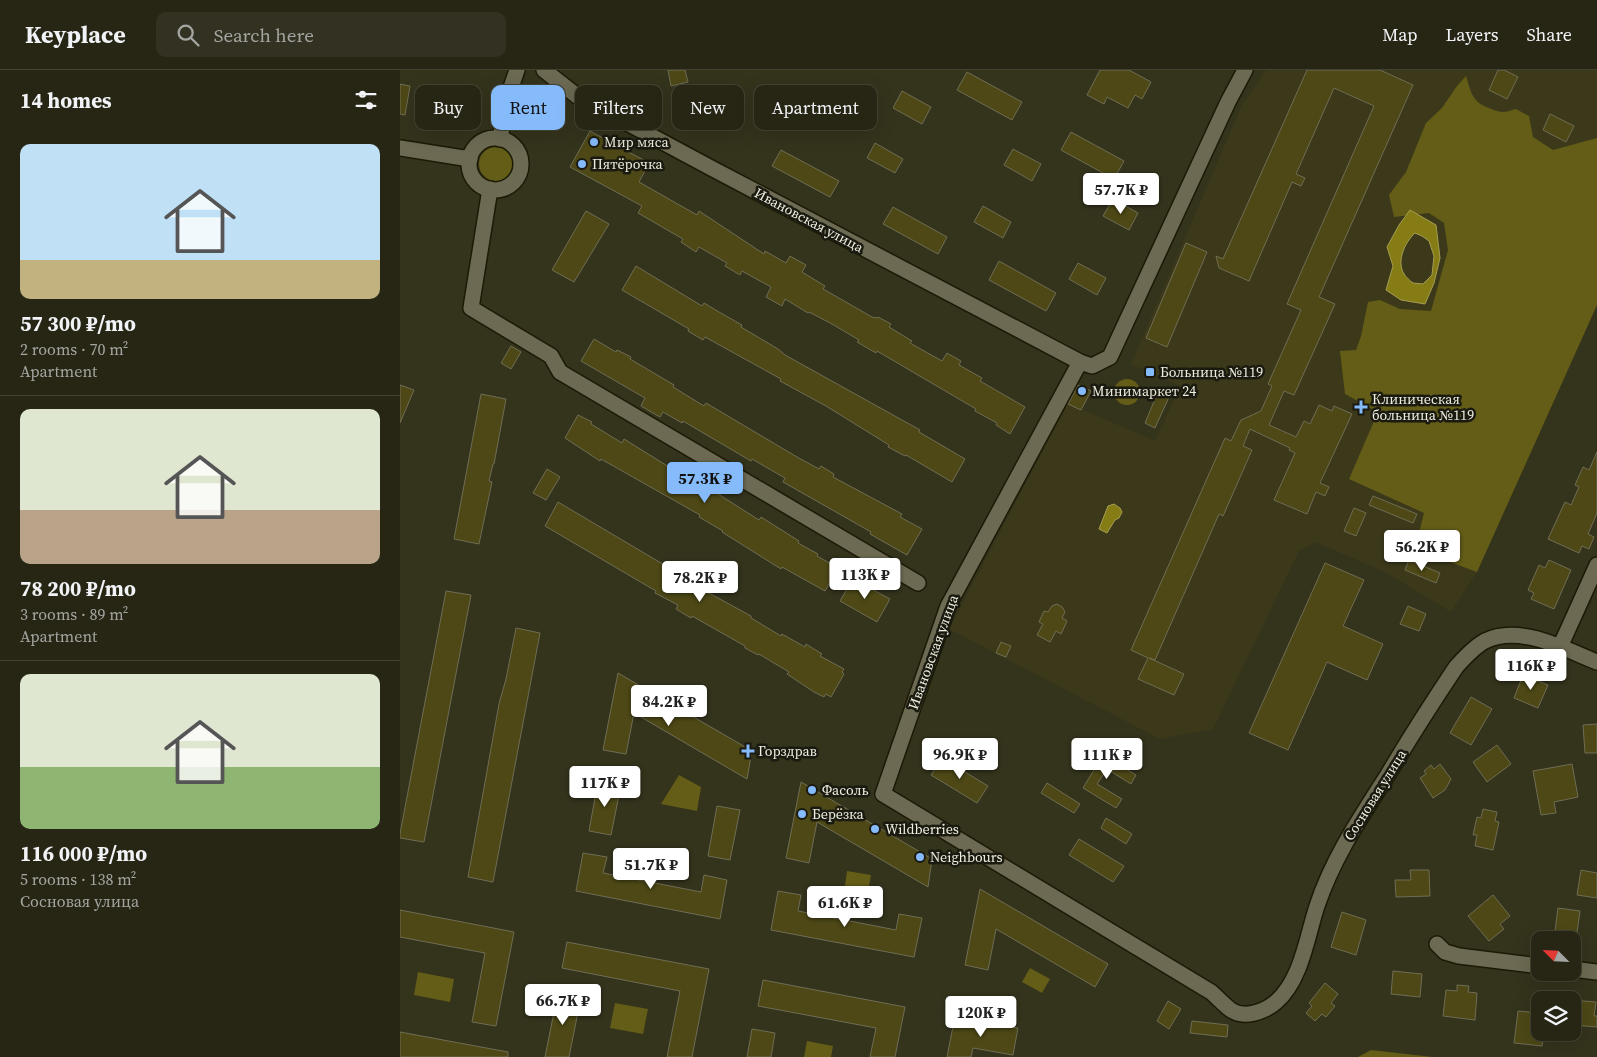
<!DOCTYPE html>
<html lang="en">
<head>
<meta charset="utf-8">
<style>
	body { margin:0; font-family:"Source Serif 4",serif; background:#333222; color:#f1f3f6; height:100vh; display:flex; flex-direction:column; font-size:19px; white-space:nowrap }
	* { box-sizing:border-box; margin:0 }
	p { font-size:16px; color:#a4a5a0 }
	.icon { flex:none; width:28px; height:28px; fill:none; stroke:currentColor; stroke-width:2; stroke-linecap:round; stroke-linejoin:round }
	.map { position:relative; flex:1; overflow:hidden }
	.details { display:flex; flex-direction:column; background:#272615; width:400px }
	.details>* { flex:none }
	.hud { position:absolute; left:15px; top:15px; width:475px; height:45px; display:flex; gap:10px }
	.needle { width:32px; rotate:294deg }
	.fabs { position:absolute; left:1131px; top:861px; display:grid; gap:10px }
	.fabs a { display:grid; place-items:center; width:50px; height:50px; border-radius:10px; background:#272615; box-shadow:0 5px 20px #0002,0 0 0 1px #434334; font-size:25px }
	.price { position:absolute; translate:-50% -42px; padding:0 11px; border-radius:5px; background:#fff; color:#222; font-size:16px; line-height:32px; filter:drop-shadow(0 1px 2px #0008) }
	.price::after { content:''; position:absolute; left:50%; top:30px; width:15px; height:11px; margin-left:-8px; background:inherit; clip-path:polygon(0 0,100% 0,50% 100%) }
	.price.current { background:#86bbfb; color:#111 }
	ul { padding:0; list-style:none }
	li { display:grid; align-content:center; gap:10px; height:265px; padding:0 20px }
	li+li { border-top:1px solid #434334 }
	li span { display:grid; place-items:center; height:155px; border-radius:10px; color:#555 }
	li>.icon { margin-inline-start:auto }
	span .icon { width:90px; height:90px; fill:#fffc; stroke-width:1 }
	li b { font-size:21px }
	h2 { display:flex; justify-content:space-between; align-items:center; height:60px; padding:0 20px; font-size:21px }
	.tag { padding:0 18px; border-radius:10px; background:#272615; box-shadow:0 5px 20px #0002,0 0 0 1px #434334; font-size:18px; line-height:45px }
	.tag.current { background:#86bbfb; color:#111 }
	header { display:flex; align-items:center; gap:30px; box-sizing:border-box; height:70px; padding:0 25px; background:#272615; border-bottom:1px solid #434334 }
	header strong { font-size:24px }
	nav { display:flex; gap:28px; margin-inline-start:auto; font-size:18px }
	.search { width:350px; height:45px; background:#333222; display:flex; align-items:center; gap:12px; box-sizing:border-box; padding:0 18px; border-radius:10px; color:#a4a5a0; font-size:19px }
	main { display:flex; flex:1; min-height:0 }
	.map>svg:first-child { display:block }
	.built { fill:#3c391b }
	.green { fill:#645d17 }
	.water { fill:#857c15; stroke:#a59e52; fill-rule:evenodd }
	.building { fill:#4d4816; stroke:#6f6d54 }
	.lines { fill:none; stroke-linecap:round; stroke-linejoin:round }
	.minor-casing { stroke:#1c1a05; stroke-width:18 }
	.minor { stroke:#6c6a52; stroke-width:15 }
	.poi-dot { fill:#86bbfb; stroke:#1b1a10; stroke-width:2 }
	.labels { text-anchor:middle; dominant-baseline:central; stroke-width:5; stroke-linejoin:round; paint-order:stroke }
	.poi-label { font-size:14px; fill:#efefe1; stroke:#1b1a10; text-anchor:start }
	.street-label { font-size:14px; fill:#efefe1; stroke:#1b1a10 }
</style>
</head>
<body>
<header>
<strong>Keyplace</strong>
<div class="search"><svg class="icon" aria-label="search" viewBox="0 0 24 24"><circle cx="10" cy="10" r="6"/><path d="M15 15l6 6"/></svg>Search here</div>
<nav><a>Map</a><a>Layers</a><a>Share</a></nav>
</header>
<main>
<section class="details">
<h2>14 homes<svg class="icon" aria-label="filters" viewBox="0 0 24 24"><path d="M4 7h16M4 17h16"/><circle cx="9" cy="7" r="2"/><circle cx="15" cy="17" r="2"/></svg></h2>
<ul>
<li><span style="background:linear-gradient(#bfe0f5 75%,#c2b280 0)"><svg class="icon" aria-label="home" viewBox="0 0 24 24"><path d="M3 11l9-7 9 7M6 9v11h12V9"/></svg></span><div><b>57 300 ₽/mo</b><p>2 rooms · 70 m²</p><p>Apartment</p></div></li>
<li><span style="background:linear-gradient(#dfe7d0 65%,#b9a48a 0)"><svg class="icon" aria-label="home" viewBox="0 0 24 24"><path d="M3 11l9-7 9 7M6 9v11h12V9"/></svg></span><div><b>78 200 ₽/mo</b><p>3 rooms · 89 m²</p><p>Apartment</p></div></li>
<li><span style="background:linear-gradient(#dfe7d0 60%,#8fb573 0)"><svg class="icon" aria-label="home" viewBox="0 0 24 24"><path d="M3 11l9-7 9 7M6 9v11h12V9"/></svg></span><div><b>116 000 ₽/mo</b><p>5 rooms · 138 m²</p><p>Сосновая улица</p></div></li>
</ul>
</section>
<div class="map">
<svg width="1197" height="987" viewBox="0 0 1197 987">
	<rect width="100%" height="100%" fill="#34331c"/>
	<!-- built -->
	<path class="built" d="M866,0H1197V235L1077,502L1051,542L985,502L915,472L899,481L813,659L760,669L549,559L668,333L755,371L780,316L731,294L841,37Z"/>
	<!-- green -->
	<g class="green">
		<path d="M1066,6C1071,22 1072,32 1089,38C1101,43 1103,43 1116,39L1129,46L1133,67L1153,80L1197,68V235L1077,502L1015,479L1024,443L949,409L978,342L945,324L940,281L956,280L961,266L968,232L980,230L1000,239L1031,241L1048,180L1044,153L1029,143L994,147L989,125L1006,102L1026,53L1042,38L1057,16Z"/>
		<circle cx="96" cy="94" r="17"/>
		<circle cx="727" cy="322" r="13"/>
		<path d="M279,705L301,717L297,741L261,734Z"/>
		<path d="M447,801L471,805L467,827L444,823Z"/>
		<path d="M630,898L650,909L642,923L622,912Z"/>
		<path d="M18,902L54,909L50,932L14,925Z"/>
		<path d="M215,933L248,939L243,964L210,958Z"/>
		<path d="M407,971L433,976L431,987H404Z"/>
		<path d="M971,980L1033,987H958Z"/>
	</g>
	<!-- water -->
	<g class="water">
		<path d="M1010,140L1036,155L1040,188L1034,213L1025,234L1001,230L986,220L993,196L987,177L999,155ZM1015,163L1022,166L1029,171L1034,186L1032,205L1023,214L1013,213C1010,211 1006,207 1004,204C996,191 1005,172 1015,163Z"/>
		<path d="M714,434L720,438L722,442L719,448L715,450L707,463L699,459L708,436Z"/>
	</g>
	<!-- building -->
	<g class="building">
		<path d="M268,0H285L288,12L271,16Z"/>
		<path d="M700,0H729L751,12L742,29L735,25L728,38L707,27L704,34L687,25Z"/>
		<path d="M907,0H980L1013,15L919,227L935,234L894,325L884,321L869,355L896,367L904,351L910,354L919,335L932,341L934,336L952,344L920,413L929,417L925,426L916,422L907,444L874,430L895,383L889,380L890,378L850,359L843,376L852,380L823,446L819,444L755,590L749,588L784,604L774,625L738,609L748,588L731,580L825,368L831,371L841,350L861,341L872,316L868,314L901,240L887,234L974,36L934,18L896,104L905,108L901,116L892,112L849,211L819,198L816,186L823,189Z"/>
		<path d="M1098,0H1104L1118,7L1107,29L1089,20Z"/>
		<path d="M567,2L622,32L612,50L557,20Z"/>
		<path d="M0,14L10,16L5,45L0,44Z"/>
		<path d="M502,21L531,37L522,54L493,38Z"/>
		<path d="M366,25L396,41L388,56L358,39Z"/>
		<path d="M315,33L319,48L291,55L287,40Z"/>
		<path d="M1150,44L1174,56L1166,72L1143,60Z"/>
		<path d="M190,61L249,93L239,112L297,145L299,141L364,184L365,181L386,193L390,186L406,195L402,202L425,216L423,219L472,247L477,248L478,247L491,254L489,257L512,271L510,273L542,291L547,283L561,291L559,295L582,308L580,311L625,337L610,364L596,355L597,353L575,341L576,339L477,281L476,283L457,272L459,270L432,254L409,242L408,243L385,229L382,236L366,227L371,217L342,201L340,205L325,196L327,193L299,177L296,182L281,172L283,169L238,143L242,136L170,97Z"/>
		<path d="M671,62L724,91L714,109L661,80Z"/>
		<path d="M475,73L503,89L495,103L467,88Z"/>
		<path d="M613,79L641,94L632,111L604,95Z"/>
		<path d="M381,80L439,111L430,127L372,96Z"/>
		<path d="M713,129L738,143L729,160L703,146Z"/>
		<path d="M583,136L611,152L603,168L574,152Z"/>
		<path d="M493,137L547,167L538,184L483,154Z"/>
		<path d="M186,141L209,154L174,212L152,200Z"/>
		<path d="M786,173L807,182L767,277L746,268Z"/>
		<path d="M599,191L656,223L646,241L589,210Z"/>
		<path d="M678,193L706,208L697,225L669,209Z"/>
		<path d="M236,196L302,236L304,233L319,242L342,255L341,257L378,279L385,285L520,360L519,362L565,389L552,412L506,385L505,386L488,377L489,375L426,336L380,311L381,309L305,267L303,270L288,261L289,259L222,220Z"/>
		<path d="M194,269L216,282L217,280L231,287L230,289L274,315L273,317L304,336L306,333L397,387L419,399L421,396L434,404L433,407L502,444L500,447L522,459L507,485L470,464L471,462L450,450L383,412L385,408L352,389L351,391L283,351L282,353L263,342L260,347L241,336L245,328L181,291Z"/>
		<path d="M111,276L121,282L111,299L101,293Z"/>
		<path d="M0,315L14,320L0,353Z"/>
		<path d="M678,315L691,321L681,340L668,334Z"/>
		<path d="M758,322L769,327L755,358L745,353Z"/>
		<path d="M81,324L106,329L94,394H93L89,411L92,412L79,474L54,469Z"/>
		<path d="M178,345L192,352L191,354L222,373L224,369L298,415L299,413L307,417L359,450L361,447L399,471L398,473L418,484L417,486L438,498L425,521L382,497L381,499L322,462L323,461L299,447L300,445L201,389L200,391L165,368Z"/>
		<path d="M1197,382V443L1188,464L1194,467L1189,479L1182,476L1179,483L1148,469L1165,432L1171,435L1179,417L1175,415L1183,397L1189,400Z"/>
		<path d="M147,399L160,407L146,430L133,423Z"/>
		<path d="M973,426L1017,444L1013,453L969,435Z"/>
		<path d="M158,432L261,493L292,512L293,510L308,520L307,522L351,546V548L381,566L382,564L405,577L406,574L422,584L420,586L444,599L442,602L444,604L431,627L426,624L424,627L414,622L387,604L389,602L359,584L358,585L345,578V576L292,546L291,548L276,539L278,535L255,523L256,521L145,456Z"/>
		<path d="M954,438L966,443L956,466L944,461Z"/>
		<path d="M1009,490L1040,503L1036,513L1005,500Z"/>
		<path d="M1149,490L1171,500L1154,539L1131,529L1134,523L1128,520L1139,495L1145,498Z"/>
		<path d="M925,493L964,510L943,556L983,574L967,610L927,592L888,680L849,663Z"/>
		<path d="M453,509L490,529L477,552L440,531Z"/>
		<path d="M46,521L71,525L24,772L0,768V764Z"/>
		<path d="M657,534L662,537L665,542L662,548L667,551L661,564L656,561L650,572L637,565L643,554L639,552L644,541L648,542L652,536Z"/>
		<path d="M1008,536L1026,544L1019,561L1000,554Z"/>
		<path d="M116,558L140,563L93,812L68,807L99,634L106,609Z"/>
		<path d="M601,572L611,576L606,587L596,583Z"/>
		<path d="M218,603L352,681L347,709L234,643L226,684L203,680Z"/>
		<path d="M1123,605L1148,615L1138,638L1114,628Z"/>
		<path d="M1071,627L1092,639L1071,675L1050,663Z"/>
		<path d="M1197,654V683H1185L1183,655Z"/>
		<path d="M1097,675L1111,694L1087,712L1073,692Z"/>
		<path d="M703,685L736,705L731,714L707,699L697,714L722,729L716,738L683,718Z"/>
		<path d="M542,688L588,716L577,733L531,705Z"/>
		<path d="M1040,694L1051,709L1045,720L1033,728L1020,708L1026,704L1024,701L1031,695L1034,699Z"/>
		<path d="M1172,694L1178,727L1154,732L1156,743L1141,745L1133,701Z"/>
		<path d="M198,711L221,715L211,765L189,761Z"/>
		<path d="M401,712L532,789L528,817L417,752L409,793L386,788Z"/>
		<path d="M647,713L680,734L674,743L641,723Z"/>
		<path d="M317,736L340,740L330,790L308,786Z"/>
		<path d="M1083,739L1097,742L1095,751L1099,752L1093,780L1075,776L1077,765H1073L1077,747L1081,748Z"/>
		<path d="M706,748L732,764L726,774L701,758Z"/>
		<path d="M679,769L724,796L713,812L669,785Z"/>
		<path d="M183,783L207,787L203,803L301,822L304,805L327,810L320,849L176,821Z"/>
		<path d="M1010,800H1029L1030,826L996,827L995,810H1011Z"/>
		<path d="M1181,800L1197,803V828L1177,825Z"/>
		<path d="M580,819L708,894L695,917L596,859L588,900L565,895Z"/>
		<path d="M378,821L401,825L398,841L496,860L499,844L522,848L514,887L371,860Z"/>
		<path d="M1093,825L1110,846L1100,854L1104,859L1089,871L1068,846Z"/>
		<path d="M1158,838L1180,841L1177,863L1155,861Z"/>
		<path d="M0,840L114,862L96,956L72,952L85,883L0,867Z"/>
		<path d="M942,842L966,850L956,885L931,877Z"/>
		<path d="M167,872L309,899L292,987H267L280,921L162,898Z"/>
		<path d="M993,901L1022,904L1020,927L991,924Z"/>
		<path d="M363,910L505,937L495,987H470L476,958L358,936Z"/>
		<path d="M925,913L938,924L931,933L935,936L926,947L922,944L915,951L906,943L912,936L909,933Z"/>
		<path d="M1057,915L1069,916L1068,922L1077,923L1075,950L1043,946L1046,920L1057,921Z"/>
		<path d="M158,922L181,927L169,987H145Z"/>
		<path d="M1172,930L1196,932L1194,946H1197V957L1172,955Z"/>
		<path d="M768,931L781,939L769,959L757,951Z"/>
		<path d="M1118,941L1140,943V962H1144L1142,976L1114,973Z"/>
		<path d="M555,946L618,958L613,985L573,978L571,987H547Z"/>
		<path d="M792,951L828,955L827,967L790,963Z"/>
		<path d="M352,959L375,963L371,987H347Z"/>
		<path d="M0,962L108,982V987H0Z"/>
	</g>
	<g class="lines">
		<!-- minor casing -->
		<g class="minor-casing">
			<g id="minor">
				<path d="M144,0L177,26L313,99L680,292L692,296L710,287L828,32L845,0"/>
				<circle cx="95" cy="94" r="26"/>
				<path d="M100,69L107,29L117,0"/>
				<path d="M0,78L70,89"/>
				<path d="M90,119L71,238L151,286L160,302L518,513"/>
				<path d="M680,292L548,536L483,724L811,922C817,927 824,935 831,940C844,949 864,942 876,932C902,909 907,866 917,836C933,788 960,748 987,706C1009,669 1032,633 1056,597C1064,588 1074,577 1085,571C1120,554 1164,579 1197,592"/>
				<path d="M1160,577L1197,495"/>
				<path d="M1037,874L1045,882L1059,886L1140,896"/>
				<path d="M1172,899L1197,902"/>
			</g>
		</g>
		<!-- minor -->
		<use href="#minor" class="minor"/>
	</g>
	<!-- markers -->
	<g class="poi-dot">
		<circle cx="194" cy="72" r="5"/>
		<circle cx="182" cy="94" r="5"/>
		<rect x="745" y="297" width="10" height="10" rx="2.5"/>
		<circle cx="682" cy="321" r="5"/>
		<path d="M958.5 329.5h5v5h5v5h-5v5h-5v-5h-5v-5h5z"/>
		<path d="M345.5 673.5h5v5h5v5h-5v5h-5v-5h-5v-5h5z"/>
		<circle cx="412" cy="720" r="5"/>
		<circle cx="402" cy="744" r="5"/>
		<circle cx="475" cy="759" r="5"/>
		<circle cx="520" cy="787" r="5"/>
	</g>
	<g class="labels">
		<!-- poi labels -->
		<g class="poi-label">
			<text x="204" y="72">Мир мяса</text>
			<text x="192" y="94">Пятёрочка</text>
			<text x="760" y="302">Больница №119</text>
			<text x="692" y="321">Минимаркет 24</text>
			<text x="972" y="329">Клиническая<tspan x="972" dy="16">больница №119</tspan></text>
			<text x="358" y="681">Горздрав</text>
			<text x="422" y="720">Фасоль</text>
			<text x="412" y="744">Берёзка</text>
			<text x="485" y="759">Wildberries</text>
			<text x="530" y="787">Neighbours</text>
		</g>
		<!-- street labels -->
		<g class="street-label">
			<text transform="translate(409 150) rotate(28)">Ивановская улица</text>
			<text transform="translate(533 582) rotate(-70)">Ивановская улица</text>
			<text transform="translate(975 725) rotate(-58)">Сосновая улица</text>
		</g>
	</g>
</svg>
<div class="fabs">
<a><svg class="needle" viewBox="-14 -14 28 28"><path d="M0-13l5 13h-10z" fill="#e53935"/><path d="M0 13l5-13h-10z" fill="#a4a5a0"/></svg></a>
<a><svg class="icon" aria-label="layers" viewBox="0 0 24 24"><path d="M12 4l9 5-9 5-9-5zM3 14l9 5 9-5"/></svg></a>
</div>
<b class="price" style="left:721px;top:145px">57.7K ₽</b>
<b class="price current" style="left:305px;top:434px">57.3K ₽</b>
<b class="price" style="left:1022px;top:502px">56.2K ₽</b>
<b class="price" style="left:465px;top:530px">113K ₽</b>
<b class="price" style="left:300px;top:533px">78.2K ₽</b>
<b class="price" style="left:1131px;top:621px">116K ₽</b>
<b class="price" style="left:269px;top:657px">84.2K ₽</b>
<b class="price" style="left:560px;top:710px">96.9K ₽</b>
<b class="price" style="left:707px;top:710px">111K ₽</b>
<b class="price" style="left:205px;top:738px">117K ₽</b>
<b class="price" style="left:251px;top:820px">51.7K ₽</b>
<b class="price" style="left:445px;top:858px">61.6K ₽</b>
<b class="price" style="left:163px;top:956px">66.7K ₽</b>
<b class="price" style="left:581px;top:968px">120K ₽</b>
<div class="hud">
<a class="tag">Buy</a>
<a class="tag current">Rent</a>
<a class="tag">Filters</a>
<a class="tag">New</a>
<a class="tag">Apartment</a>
</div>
</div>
</main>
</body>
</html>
